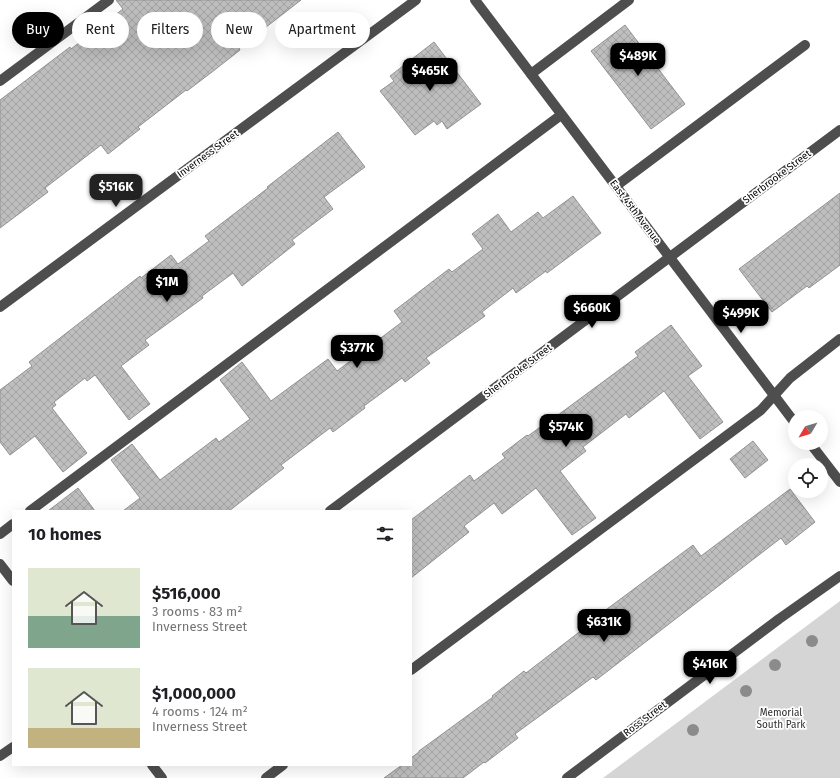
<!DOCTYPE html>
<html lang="en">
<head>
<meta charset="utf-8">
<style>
	body { margin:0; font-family:"Fira Sans",sans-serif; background:#f6f6f6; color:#202124; height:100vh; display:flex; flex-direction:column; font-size:15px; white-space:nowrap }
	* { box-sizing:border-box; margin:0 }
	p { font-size:13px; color:#757577 }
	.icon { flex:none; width:22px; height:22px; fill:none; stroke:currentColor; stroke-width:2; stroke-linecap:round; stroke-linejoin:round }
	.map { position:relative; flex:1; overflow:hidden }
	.sheet { position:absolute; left:12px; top:510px; width:400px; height:256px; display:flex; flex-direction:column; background:#fff; border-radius:0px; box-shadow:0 4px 16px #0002 }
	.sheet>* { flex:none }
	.top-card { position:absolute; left:12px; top:12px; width:400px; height:36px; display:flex; gap:8px }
	.needle { width:26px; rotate:232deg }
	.fabs { position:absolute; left:788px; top:410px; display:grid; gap:8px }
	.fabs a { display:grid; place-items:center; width:40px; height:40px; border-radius:50%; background:#fff; box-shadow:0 4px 16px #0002; font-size:20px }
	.price { position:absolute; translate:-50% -34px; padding:0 9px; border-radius:8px; background:#000; color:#fff; font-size:13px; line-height:26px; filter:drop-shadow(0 1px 2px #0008) }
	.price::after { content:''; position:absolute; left:50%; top:24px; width:12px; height:9px; margin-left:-6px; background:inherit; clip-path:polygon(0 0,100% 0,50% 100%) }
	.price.selected { background:#222; color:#fff }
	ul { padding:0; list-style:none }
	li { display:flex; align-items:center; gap:12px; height:100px; padding:0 16px }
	li span { display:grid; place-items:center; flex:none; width:112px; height:80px; border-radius:0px; color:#555 }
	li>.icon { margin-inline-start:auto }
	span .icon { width:48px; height:48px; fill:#fffc; stroke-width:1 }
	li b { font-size:17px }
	h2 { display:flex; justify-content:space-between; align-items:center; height:48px; padding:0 16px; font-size:17px }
	.chip { padding:0 14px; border-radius:18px; background:#fff; box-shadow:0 4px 16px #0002; font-size:14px; line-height:36px }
	.chip.selected { background:#000; color:#fff }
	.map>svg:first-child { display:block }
	.park { fill:#d5d5d5 }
	.building { fill:url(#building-cross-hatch); stroke:#929292 }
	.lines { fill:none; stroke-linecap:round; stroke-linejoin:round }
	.minor { stroke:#4e4e4e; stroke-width:10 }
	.tree { fill:#8b8b8b }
	.labels { text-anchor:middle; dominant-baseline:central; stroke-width:3.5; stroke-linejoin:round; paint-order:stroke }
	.street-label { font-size:10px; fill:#000; stroke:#fff }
	.park-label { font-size:10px; fill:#2c2c2c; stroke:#fff }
</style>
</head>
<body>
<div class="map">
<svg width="840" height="778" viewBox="0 0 840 778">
	<defs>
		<pattern id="building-cross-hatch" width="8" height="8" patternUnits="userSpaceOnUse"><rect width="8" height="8" fill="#bebebe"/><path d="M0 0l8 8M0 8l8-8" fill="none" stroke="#a2a2a2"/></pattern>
	</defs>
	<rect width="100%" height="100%" fill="#fff"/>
	<!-- park -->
	<path class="park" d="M840,601V778H603Z"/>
	<!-- building -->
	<g class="building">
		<path d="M116,0H301L239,48L240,50L212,72L187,91L186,90L138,127L140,129L108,154L101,145L45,188L48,192L0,228V100L70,47L71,49L123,9Z"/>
		<path d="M625,25L685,104L651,129L591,51Z"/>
		<path d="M434,42L481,104L447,129L442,121L437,125L434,121L415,135L380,91L394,81L390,76Z"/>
		<path d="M338,132L365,167L324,197L333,209L292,240L295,244L242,286L233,273L202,296L203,298L145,340L149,345L121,366L150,404L129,420L95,375L87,381L85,378L54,402L56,405L52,408L87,453L63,472L35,436L10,455L0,442V390L32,366L29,362L140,276L141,278L171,255L178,264L209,241L205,236L268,188L267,187Z"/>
		<path d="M840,193V265L809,288L807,286L772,312L739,269Z"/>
		<path d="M573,196L601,233L547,273L546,271L516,293L513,288L482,312L485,316L426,358L430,363L405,382L402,378L364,406L365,408L333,432L330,428L281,465L284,468L229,511H123L140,498L111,460L132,444L160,480L216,438L219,442L250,419L220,380L242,362L271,401L328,359L337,371L402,322L394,311L449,269L452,272L483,249L472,234L498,214L511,232L538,212L543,218Z"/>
		<path d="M671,325L702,366L688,376L723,422L700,439L664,391L629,418L626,414L583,447L586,451L560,471L596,518L572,535L536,488L502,514L494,503L464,526L469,532L411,578V520L470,475L474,481L505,458L502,454L527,435L528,436L558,414V415L638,356L635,352Z"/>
		<path d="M753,441L768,460L745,478L730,459Z"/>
		<path d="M78,488L95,511H48Z"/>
		<path d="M790,489L815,522L786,545L781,538L596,680L593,677L515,734L518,738L485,763L484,762L463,778H384L402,765H411V758L419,752V751L493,697L492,696L524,671L526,673L604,613L603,612L693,545L701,556Z"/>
	</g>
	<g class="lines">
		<!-- minor -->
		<g class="minor">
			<path d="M475,0L795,423"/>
			<path d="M531,74L629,0"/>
			<path d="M0,81L109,0"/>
			<path d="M616,186L805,45"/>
			<path d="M0,307L416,0"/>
			<path d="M810,443L840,482"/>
			<path d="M30,511L561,115"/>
			<path d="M330,511L840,130"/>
			<path d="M0,534L13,524"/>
			<path d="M0,564L13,581"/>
			<path d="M411,670L761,410L790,378L840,339"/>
			<path d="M0,756L13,747"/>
			<path d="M152,765L162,778"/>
			<path d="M266,778L283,765"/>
			<path d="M567,778L779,619L840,576"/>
		</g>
	</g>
	<!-- trees -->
	<g class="tree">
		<circle cx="812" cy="641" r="6"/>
		<circle cx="775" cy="665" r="6"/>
		<circle cx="746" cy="691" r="6"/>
		<circle cx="693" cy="730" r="6"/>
	</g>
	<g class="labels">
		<!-- street labels -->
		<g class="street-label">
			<text transform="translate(208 154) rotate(-36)">Inverness Street</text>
			<text transform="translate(777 177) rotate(-37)">Sherbrooke Street</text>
			<text transform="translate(635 212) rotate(53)">East 45th Avenue</text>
			<text transform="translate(518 371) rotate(-37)">Sherbrooke Street</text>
			<text transform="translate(645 719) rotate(-37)">Ross Street</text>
		</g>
		<!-- park labels -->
		<g class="park-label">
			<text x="781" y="713">Memorial<tspan x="781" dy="12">South Park</tspan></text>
		</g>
	</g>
</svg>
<div class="fabs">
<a><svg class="needle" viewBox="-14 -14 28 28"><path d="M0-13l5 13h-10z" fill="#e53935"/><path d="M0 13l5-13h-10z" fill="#757577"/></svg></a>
<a><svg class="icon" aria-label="locate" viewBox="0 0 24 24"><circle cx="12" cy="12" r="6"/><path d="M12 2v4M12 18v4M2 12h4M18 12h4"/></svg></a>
</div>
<b class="price" style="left:638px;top:77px">$489K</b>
<b class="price" style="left:430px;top:92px">$465K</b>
<b class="price selected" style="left:116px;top:208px">$516K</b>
<b class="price" style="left:167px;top:303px">$1M</b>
<b class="price" style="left:592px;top:329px">$660K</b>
<b class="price" style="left:741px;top:334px">$499K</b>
<b class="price" style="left:357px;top:369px">$377K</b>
<b class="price" style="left:566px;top:448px">$574K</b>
<b class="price" style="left:604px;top:643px">$631K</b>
<b class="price" style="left:710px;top:685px">$416K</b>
<div class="top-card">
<a class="chip selected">Buy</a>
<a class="chip">Rent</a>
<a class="chip">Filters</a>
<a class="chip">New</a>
<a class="chip">Apartment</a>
</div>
<section class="sheet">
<h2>10 homes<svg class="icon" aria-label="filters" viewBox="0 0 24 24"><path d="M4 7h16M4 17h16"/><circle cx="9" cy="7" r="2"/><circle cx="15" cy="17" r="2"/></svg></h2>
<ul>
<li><span style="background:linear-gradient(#dfe7d0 60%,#7fa58c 0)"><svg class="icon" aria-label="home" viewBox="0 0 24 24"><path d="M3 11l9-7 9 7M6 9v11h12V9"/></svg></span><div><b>$516,000</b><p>3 rooms · 83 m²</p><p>Inverness Street</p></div></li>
<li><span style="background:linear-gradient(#dfe7d0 75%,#c2b280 0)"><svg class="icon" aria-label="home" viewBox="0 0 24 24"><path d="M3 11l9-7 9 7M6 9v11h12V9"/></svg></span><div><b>$1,000,000</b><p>4 rooms · 124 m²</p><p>Inverness Street</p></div></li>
</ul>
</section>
</div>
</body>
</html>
